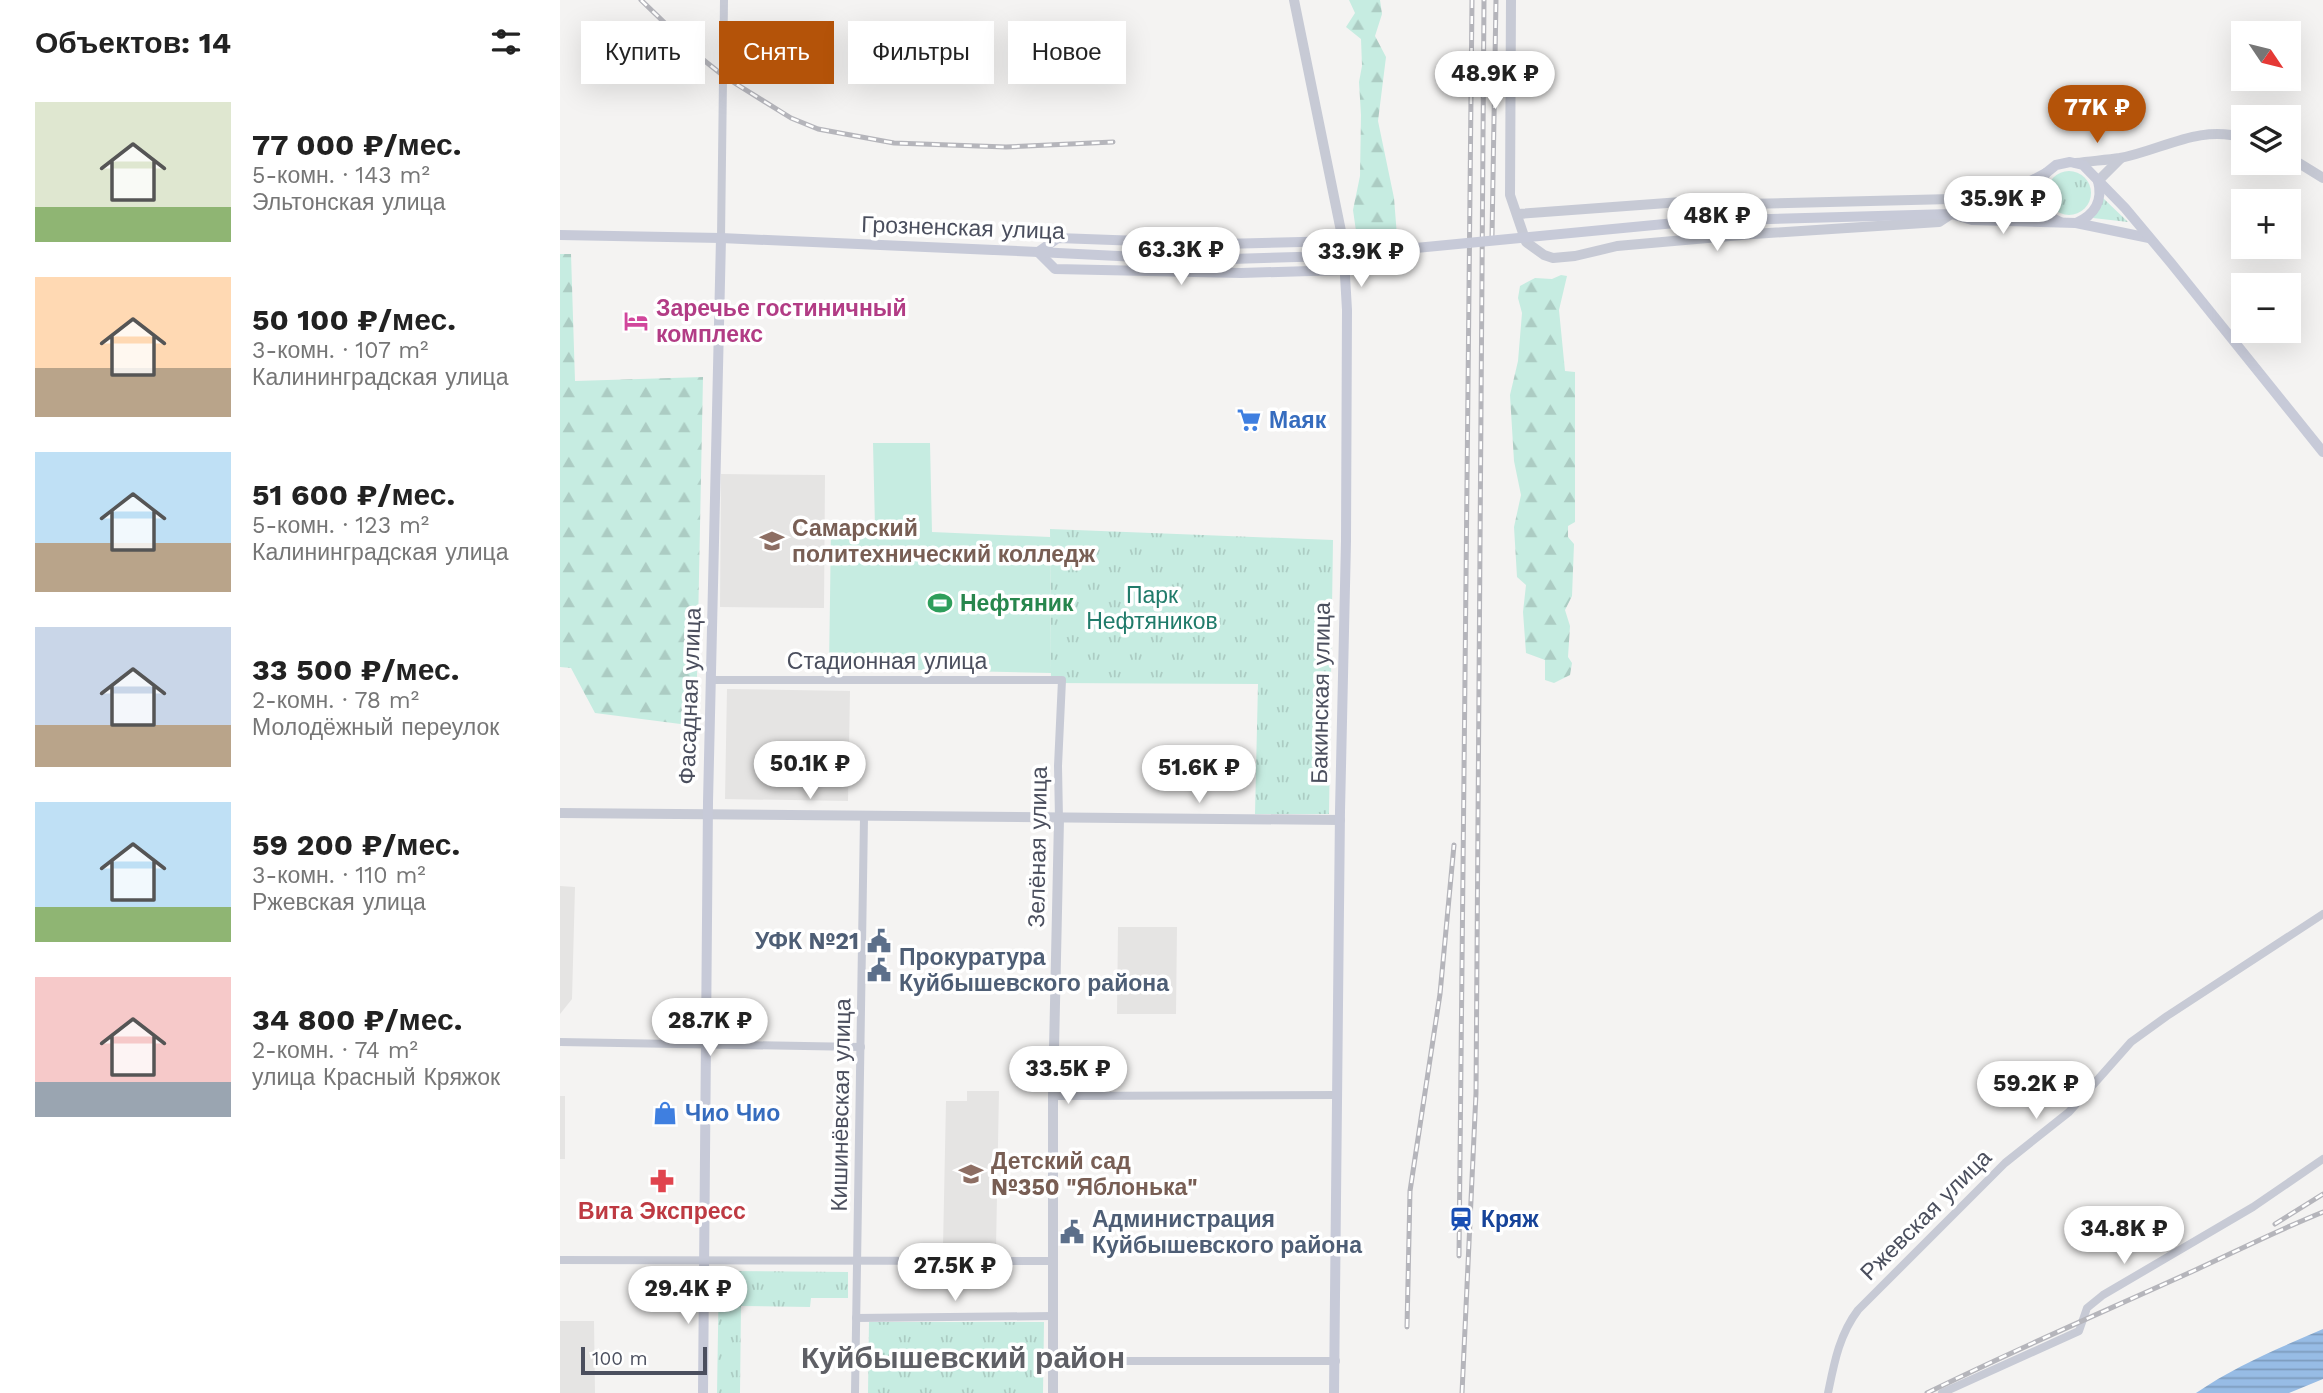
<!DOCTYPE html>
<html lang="ru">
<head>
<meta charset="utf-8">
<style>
	body { margin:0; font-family:"Work Sans",sans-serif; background:#f6f6f6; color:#222; height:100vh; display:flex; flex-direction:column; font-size:26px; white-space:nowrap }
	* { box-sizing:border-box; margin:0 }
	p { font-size:23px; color:#767676 }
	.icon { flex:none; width:38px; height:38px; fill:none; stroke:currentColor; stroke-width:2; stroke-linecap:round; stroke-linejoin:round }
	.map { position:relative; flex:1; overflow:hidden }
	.sheet { display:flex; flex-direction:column; background:#fff; width:560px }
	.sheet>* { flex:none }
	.guide { position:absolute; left:21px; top:21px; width:665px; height:63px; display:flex; gap:14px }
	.needle { width:46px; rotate:125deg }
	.buttons { position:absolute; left:1671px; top:21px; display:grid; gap:14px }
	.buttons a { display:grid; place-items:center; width:70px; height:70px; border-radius:0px; background:#fff; box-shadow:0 7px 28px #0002; font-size:35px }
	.scale { position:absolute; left:21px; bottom:18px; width:126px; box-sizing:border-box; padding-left:7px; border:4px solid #4b4f5e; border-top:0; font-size:19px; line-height:24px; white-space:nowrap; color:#4b4f5e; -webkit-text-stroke:5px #fff; paint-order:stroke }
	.price { position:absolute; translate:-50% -60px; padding:0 16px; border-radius:24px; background:#fff; color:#222; font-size:23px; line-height:46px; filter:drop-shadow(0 2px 4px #0008) }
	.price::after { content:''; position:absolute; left:50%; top:42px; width:21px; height:16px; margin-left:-10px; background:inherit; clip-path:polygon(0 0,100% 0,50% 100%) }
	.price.selected { background:#b45309; color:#fff }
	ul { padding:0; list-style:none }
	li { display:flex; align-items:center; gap:21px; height:175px; padding:0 35px }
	li span { display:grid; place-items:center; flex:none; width:196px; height:140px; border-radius:0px; color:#555 }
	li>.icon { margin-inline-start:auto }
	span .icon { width:84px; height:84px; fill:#fffc; stroke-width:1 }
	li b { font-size:30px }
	h2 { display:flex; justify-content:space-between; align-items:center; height:84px; padding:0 35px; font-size:30px }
	.pill { padding:0 24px; border-radius:0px; background:#fff; box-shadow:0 7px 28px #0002; font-size:24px; line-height:63px }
	.pill.selected { background:#b45309; color:#fff }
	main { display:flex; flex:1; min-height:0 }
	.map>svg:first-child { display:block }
	.education { fill:#e5e4e3 }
	.grass { fill:url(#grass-tufts) }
	.forest { fill:url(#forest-firs) }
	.garden { fill:#c6ece1 }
	.water { fill:url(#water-rules) }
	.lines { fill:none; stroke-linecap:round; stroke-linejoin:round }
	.minor { stroke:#c7cad5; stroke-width:8 }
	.tertiary { stroke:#c7cad5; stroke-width:10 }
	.secondary { stroke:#c7cad8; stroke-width:10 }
	.rail-casing { stroke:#b5b5bb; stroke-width:5 }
	.rail { stroke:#fff; stroke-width:2.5; stroke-dasharray:8; stroke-linecap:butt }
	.secondary-bridge { stroke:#c7cad8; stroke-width:10 }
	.labels { text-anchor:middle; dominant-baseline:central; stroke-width:7; stroke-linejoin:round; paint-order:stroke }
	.street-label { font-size:23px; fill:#4b4f5e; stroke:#fff }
	.hotel-label { font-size:23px; font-weight:bold; fill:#b23c85; stroke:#fff; text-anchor:start }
	.shop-label { font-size:23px; font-weight:bold; fill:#366cbe; stroke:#fff; text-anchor:start }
	.education-label { font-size:23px; font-weight:bold; fill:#785e54; stroke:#fff; text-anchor:start }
	.park-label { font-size:23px; fill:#207b6a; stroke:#fff }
	.leisure-label { font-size:23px; font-weight:bold; fill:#27864d; stroke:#fff; text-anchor:start }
	.service-label { font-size:23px; font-weight:bold; fill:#4e5e75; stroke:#fff; text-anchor:start }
	.health-label { font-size:23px; font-weight:bold; fill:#be3a42; stroke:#fff }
	.transit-label { font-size:23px; font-weight:bold; fill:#164399; stroke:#fff; text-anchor:start }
	.district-label { font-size:30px; font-weight:bold; fill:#5f6066; stroke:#fff }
</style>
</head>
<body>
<main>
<section class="sheet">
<h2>Объектов: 14<svg class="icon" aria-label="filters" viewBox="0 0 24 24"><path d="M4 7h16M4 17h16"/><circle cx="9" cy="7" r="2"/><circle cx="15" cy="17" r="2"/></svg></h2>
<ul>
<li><span style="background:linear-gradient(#dfe7d0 75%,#8fb573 0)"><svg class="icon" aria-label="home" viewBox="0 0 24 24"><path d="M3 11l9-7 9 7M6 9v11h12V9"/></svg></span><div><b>77 000 ₽/мес.</b><p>5-комн. · 143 m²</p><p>Эльтонская улица</p></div></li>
<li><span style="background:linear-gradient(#ffd9b3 65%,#b9a48a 0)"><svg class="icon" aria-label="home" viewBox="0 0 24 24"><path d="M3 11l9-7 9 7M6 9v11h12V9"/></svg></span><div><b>50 100 ₽/мес.</b><p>3-комн. · 107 m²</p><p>Калининградская улица</p></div></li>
<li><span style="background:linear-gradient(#bfe0f5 65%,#b9a48a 0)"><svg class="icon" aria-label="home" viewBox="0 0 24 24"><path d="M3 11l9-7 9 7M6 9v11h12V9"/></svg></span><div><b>51 600 ₽/мес.</b><p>5-комн. · 123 m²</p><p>Калининградская улица</p></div></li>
<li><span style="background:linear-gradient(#c9d6e8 70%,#b9a48a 0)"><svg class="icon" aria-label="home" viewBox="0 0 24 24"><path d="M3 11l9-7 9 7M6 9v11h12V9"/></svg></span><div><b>33 500 ₽/мес.</b><p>2-комн. · 78 m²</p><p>Молодёжный переулок</p></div></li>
<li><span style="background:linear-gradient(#bfe0f5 75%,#8fb573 0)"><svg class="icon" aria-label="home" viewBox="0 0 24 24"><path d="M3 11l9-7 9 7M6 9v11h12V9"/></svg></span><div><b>59 200 ₽/мес.</b><p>3-комн. · 110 m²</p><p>Ржевская улица</p></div></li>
<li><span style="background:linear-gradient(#f6c9c9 75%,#9aa5b1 0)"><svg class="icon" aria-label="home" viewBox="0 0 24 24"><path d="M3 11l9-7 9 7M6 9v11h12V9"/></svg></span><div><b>34 800 ₽/мес.</b><p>2-комн. · 74 m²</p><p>улица Красный Кряжок</p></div></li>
</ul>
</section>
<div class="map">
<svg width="1763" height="1393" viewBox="0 0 1763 1393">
	<defs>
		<pattern id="grass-tufts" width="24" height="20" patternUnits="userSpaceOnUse" patternTransform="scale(1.75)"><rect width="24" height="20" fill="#c6ece1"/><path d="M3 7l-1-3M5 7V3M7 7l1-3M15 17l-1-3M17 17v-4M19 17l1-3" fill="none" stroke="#acccc3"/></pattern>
		<pattern id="forest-firs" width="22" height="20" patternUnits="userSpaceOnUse" patternTransform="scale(1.75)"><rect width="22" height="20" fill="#c6ece1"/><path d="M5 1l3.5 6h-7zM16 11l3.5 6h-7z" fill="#acccc3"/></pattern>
		<pattern id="water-rules" width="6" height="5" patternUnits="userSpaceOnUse" patternTransform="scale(1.75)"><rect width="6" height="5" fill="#97bce5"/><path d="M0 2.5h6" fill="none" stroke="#7d9bbd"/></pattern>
	</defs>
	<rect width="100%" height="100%" fill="#f4f3f2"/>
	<!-- education -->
	<g class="education">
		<path d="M161,474L265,475L264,608L160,607Z"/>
		<path d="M167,689L290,691L288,801L165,799Z"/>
		<path d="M0,886L15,887L12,999L0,1014Z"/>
		<path d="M558,927H617L616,1014H557Z"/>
		<path d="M407,1091H439L436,1248L383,1247L386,1101H407Z"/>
		<rect x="0" y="1096" width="5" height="63"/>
		<path d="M0,1321H34L35,1393H0Z"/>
	</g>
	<!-- grass -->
	<g class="grass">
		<circle cx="1509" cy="193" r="22"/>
		<path d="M1468,188L1469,201L1476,209L1435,205Z"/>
		<path d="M1543,198L1568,222L1533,218Z"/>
		<path d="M490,529L773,540L769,814H695L698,684L491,683Z"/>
		<path d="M159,1271L288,1272V1298H251L250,1307L181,1306L180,1393H157Z"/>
		<path d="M309,1322H484L483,1393H308Z"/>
	</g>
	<!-- forest -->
	<g class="forest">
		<path d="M789,0H820L822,14L815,36L826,57L818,121L834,198L837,236L811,237L796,231L793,210L800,176L801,115L799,82L802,66L801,39L786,27L795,13Z"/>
		<path d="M0,254H11L15,381L143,377L136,726L35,713L11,668L0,667Z"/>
		<path d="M1001,275L1007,276L999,310L1005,371L1015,372V522L1008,526V537L1014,544L1012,596L1005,610L1010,626L1008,657L1012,663L1010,675L994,683L985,680V660L966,653L963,612L966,585L957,577L954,527L961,495L954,461L950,395L958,361L962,313L958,298L960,286L975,278L992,279Z"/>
	</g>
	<!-- garden -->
	<path class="garden" d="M313,443H370L372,532L490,537L491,673L269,668L271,528L315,527Z"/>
	<!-- water -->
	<path class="water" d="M1763,1329V1379L1729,1393H1636C1675,1366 1719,1348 1763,1329Z"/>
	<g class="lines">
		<!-- minor -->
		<g class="minor">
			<path d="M161,238L164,0"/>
			<path d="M152,680H502L498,766L499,819"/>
			<path d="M0,1042L301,1047"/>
			<path d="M493,1096L777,1095"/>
			<path d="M0,1260L493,1261"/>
			<path d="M296,1318L493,1316"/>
			<path d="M493,1361H776"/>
			<path d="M295,1393L304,817"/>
			<path d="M1268,1393C1274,1364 1279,1335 1298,1310L1445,1163L1509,1112L1571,1042L1607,1016L1763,914"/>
			<path d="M1382,1393L1519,1331L1527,1308L1543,1295L1693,1207L1763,1159"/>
		</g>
		<!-- tertiary -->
		<g class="tertiary">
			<path d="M734,0L783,241"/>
			<path d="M951,0L950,195L966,242L984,255L993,258L1015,256L1057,246L1193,234L1379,222L1391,214"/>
			<path d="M1729,157L1763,178"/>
			<path d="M1516,163C1531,161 1546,160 1560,158C1602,150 1640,124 1684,138"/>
			<path d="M1538,181L1561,158"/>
			<path d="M958,214L1121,202L1184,204L1433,198"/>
			<path d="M0,813L780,820"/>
			<path d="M493,1393V1096L499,819"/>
		</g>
		<!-- secondary -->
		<g class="secondary">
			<path d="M1486,173C1474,192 1478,213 1500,222"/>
			<path d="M1392,214L1412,220L1516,223L1589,238"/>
			<path d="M1136,221L1391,214L1438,198L1486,173L1496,165L1510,162L1523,165L1565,208L1611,263L1763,452"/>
			<path d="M1516,223C1535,215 1543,200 1538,181"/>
			<path d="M0,235L161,238L478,252"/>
			<path d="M478,252L498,238L662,244L783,241L787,310L786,541L780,811L774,1393"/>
			<path d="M478,252L495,269L681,273L784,270"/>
			<path d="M143,1393L148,802L161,238"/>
		</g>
		<!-- rail casing -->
		<g class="rail-casing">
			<g id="rail">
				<path d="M81,0L141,58L165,77L231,118L258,129L334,143L446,147L553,142"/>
				<path d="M932,236L936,0"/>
				<path d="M1715,1224L1763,1194"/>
				<path d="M899,1256L912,0"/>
				<path d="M847,1327L850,1191L880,994L894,845"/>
				<path d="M902,1393L916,1093L924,0"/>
				<path d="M1367,1393C1454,1350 1543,1312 1631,1272C1675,1252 1718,1230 1763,1212"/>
			</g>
		</g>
		<!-- rail -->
		<use href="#rail" class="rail"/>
		<!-- secondary-bridge -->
		<path class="secondary-bridge" d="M478,252L638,260L773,256L1136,221"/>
	</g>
	<!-- icons -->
	<defs>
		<g id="hotel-bare" transform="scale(1.89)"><path d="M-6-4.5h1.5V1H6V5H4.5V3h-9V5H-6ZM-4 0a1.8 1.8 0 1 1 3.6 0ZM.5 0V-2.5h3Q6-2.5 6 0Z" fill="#d1479c" stroke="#fff" stroke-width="2.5" paint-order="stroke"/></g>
		<g id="supermarket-bare" transform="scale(1.89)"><path d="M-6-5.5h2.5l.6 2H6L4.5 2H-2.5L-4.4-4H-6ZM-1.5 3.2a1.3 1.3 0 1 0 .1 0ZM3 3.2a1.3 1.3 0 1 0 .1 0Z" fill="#3f7fe0" stroke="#fff" stroke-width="2.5" paint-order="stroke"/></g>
		<g id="university-bare" transform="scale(1.89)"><path d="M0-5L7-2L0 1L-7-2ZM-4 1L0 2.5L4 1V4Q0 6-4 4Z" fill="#8d6e63" stroke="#fff" stroke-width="2.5" paint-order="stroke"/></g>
		<g id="stadium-bare" transform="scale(1.89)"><path d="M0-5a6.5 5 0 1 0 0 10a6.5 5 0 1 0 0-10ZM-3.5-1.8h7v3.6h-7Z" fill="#2e9e5b" stroke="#fff" stroke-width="2.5" paint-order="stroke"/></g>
		<g id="civic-bare" transform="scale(1.89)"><path d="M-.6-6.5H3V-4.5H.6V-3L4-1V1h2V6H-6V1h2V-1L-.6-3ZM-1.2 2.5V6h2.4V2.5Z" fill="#5c6f8a" stroke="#fff" stroke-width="2.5" paint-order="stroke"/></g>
		<g id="shop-bare" transform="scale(1.89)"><path d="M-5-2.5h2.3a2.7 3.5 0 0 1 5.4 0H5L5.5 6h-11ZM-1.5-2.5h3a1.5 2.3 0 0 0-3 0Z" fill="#3f7fe0" stroke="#fff" stroke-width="2.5" paint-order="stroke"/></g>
		<g id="school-bare" transform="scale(1.89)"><path d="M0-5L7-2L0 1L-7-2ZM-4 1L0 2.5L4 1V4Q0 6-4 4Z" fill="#8d6e63" stroke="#fff" stroke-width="2.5" paint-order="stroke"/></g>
		<g id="pharmacy-bare" transform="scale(1.89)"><path d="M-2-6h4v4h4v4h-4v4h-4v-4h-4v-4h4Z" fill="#e0444e" stroke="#fff" stroke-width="2.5" paint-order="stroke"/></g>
		<g id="station-bare" transform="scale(1.89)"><path d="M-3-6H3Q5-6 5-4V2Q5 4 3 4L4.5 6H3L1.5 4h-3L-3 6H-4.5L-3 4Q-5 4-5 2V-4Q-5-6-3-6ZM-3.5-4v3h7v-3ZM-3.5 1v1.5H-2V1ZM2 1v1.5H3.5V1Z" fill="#1a4fb4" stroke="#fff" stroke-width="2.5" paint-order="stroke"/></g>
	</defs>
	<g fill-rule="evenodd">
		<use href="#hotel-bare" x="76" y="321"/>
		<use href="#supermarket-bare" x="689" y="420"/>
		<use href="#university-bare" x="212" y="541"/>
		<use href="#stadium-bare" x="380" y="603"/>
		<use href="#civic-bare" x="319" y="941"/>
		<use href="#civic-bare" x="319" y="970"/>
		<use href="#shop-bare" x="105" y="1113"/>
		<use href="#school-bare" x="411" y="1174"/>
		<use href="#pharmacy-bare" x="102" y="1181"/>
		<use href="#station-bare" x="901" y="1219"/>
		<use href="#civic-bare" x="512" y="1232"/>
	</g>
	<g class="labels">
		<!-- street labels -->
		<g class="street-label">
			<text transform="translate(403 228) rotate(2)">Грозненская улица</text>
			<text x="327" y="661">Стадионная улица</text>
			<text transform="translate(761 693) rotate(-89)">Бакинская улица</text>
			<text transform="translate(130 696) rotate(-88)">Фасадная улица</text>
			<text transform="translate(478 847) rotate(-89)">Зелёная улица</text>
			<text transform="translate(281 1105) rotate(-89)">Кишинёвская улица</text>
			<text transform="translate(1366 1215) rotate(-45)">Ржевская улица</text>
		</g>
		<!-- hotel labels -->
		<g class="hotel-label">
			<text x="96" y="308">Заречье гостиничный<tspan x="96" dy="26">комплекс</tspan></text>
		</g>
		<!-- shop labels -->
		<g class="shop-label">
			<text x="709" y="420">Маяк</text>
			<text x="125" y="1113">Чио Чио</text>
		</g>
		<!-- education labels -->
		<g class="education-label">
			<text x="232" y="528">Самарский<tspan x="232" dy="26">политехнический колледж</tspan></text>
			<text x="431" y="1161">Детский сад<tspan x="431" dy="26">№350 "Яблонька"</tspan></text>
		</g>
		<!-- park labels -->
		<g class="park-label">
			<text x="592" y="595">Парк<tspan x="592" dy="26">Нефтяников</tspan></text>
		</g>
		<!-- leisure labels -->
		<g class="leisure-label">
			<text x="400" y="603">Нефтяник</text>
		</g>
		<!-- service labels -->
		<g class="service-label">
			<text x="299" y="941" text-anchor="end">УФК №21</text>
			<text x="339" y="957">Прокуратура<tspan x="339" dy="26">Куйбышевского района</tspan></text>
			<text x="532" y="1219">Администрация<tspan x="532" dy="26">Куйбышевского района</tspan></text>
		</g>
		<!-- health labels -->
		<g class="health-label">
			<text x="102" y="1211">Вита Экспресс</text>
		</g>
		<!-- transit labels -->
		<g class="transit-label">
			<text x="921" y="1219">Кряж</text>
		</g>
		<!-- district labels -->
		<g class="district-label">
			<text x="403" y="1357">Куйбышевский район</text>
		</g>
	</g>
</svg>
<div class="buttons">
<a><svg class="needle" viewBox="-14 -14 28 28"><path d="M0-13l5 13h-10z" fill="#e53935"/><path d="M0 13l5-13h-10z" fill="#767676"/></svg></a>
<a><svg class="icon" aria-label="layers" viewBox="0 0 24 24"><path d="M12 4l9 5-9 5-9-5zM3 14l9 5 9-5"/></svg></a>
<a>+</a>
<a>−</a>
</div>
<div class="scale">100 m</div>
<b class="price" style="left:935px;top:111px">48.9K ₽</b>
<b class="price selected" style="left:1537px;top:145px">77K ₽</b>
<b class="price" style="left:1443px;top:236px">35.9K ₽</b>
<b class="price" style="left:1157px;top:253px">48K ₽</b>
<b class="price" style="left:621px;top:287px">63.3K ₽</b>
<b class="price" style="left:801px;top:289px">33.9K ₽</b>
<b class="price" style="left:250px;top:801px">50.1K ₽</b>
<b class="price" style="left:639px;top:805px">51.6K ₽</b>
<b class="price" style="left:150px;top:1058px">28.7K ₽</b>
<b class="price" style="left:508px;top:1106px">33.5K ₽</b>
<b class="price" style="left:1476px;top:1121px">59.2K ₽</b>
<b class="price" style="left:1564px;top:1266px">34.8K ₽</b>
<b class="price" style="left:395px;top:1303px">27.5K ₽</b>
<b class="price" style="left:128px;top:1326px">29.4K ₽</b>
<div class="guide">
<a class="pill">Купить</a>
<a class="pill selected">Снять</a>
<a class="pill">Фильтры</a>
<a class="pill">Новое</a>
</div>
</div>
</main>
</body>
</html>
